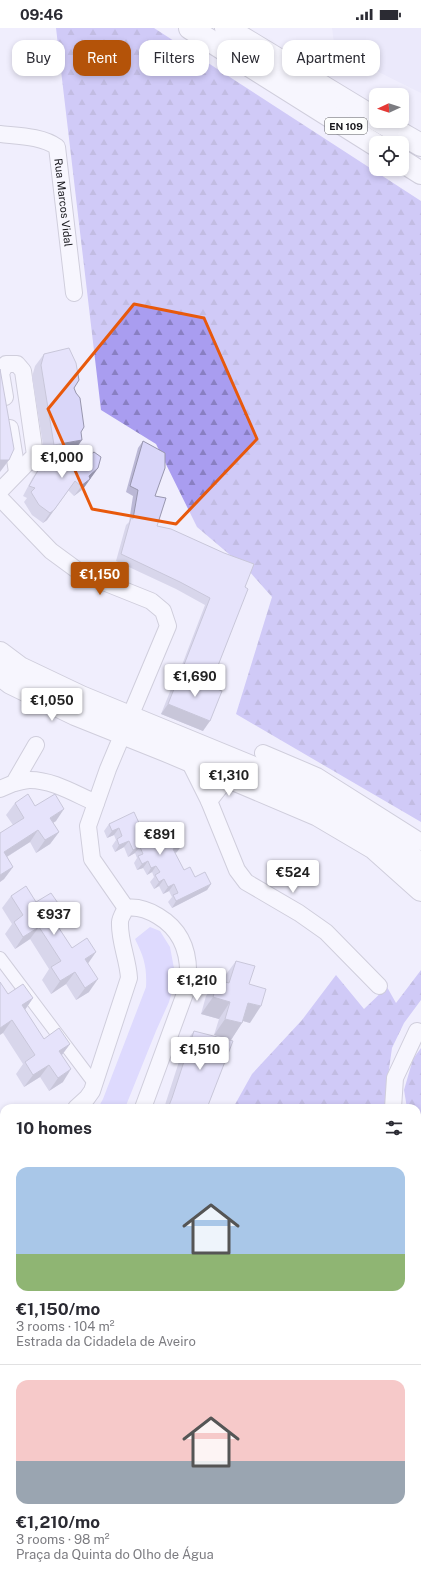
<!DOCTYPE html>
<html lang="en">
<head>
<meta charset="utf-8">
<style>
	body { margin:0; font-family:"Public Sans",sans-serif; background:#f2f2f3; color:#2b2b33; height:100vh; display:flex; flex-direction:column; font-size:15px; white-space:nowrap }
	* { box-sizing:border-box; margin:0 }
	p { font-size:13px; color:#7c7c81 }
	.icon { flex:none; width:22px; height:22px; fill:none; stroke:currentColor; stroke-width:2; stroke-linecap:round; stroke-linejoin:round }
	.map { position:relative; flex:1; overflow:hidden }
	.details { position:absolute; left:0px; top:1076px; width:421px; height:480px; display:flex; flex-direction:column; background:#fff; border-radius:12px 12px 0 0; box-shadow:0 2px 6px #0003 }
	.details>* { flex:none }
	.guide { position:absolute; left:12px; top:12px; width:397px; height:36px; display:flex; gap:8px }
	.needle { width:26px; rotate:267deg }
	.buttons { position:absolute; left:369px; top:60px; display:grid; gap:8px }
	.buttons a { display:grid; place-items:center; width:40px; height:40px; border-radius:8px; background:#fff; box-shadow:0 2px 6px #0003; font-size:20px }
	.price { position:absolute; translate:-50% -34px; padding:0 9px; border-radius:4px; background:#fff; color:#222; font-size:13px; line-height:26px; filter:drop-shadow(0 1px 2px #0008) }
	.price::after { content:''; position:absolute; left:50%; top:24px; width:12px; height:9px; margin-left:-6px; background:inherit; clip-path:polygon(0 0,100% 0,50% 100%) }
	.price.selected { background:#b45309; color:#fff }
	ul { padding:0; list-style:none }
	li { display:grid; align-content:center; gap:8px; height:212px; padding:0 16px }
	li+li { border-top:1px solid #e1e1e2 }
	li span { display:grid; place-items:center; height:124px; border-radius:12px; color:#555 }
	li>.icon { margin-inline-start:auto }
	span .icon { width:72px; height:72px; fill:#fffc; stroke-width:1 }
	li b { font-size:17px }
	h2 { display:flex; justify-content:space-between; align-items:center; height:48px; padding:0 16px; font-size:17px }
	.tag { padding:0 14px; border-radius:12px; background:#fff; box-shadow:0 2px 6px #0003; font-size:14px; line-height:36px }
	.tag.selected { background:#b45309; color:#fff }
	.status { display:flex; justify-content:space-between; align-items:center; height:28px; padding:0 20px; background:#fff; direction:ltr }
	.status svg { height:11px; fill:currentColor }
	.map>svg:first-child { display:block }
	.built { fill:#e4e2f8 }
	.green { fill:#c8c1fe }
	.forest { fill:url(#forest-firs) }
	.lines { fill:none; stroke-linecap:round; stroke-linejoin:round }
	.stream { stroke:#9c8fe1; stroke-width:4 }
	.pedestrian-casing { stroke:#a8a6b4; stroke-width:14 }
	.minor-casing { stroke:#a8a6b4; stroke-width:18 }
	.secondary-casing { stroke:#a8a6b4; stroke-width:24 }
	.primary-casing { stroke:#a8a6b4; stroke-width:24 }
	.motorway-casing { stroke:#a8a6b4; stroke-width:24 }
	.pedestrian { stroke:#fff; stroke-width:12 }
	.minor { stroke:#fff; stroke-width:16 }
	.secondary { stroke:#fff; stroke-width:22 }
	.primary { stroke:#fff; stroke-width:22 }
	.motorway { stroke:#fff; stroke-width:22 }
	.rail { stroke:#7a7983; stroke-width:3; stroke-dasharray:6 3; stroke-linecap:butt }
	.wall { fill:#bbb8d6 }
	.shaded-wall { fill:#9896ae }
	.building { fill:#d9d6f9; stroke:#9896ae }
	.marked { fill:none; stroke:#e8590c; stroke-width:3; stroke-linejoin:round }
	.labels { text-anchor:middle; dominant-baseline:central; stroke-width:3; stroke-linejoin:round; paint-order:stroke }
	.shield { fill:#fdfefd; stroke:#5b5c5f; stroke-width:1 }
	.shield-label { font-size:10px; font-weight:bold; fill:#16161b }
	.street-label { font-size:11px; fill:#16161b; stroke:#fdfefd }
</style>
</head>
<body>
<div class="status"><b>09:46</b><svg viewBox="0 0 49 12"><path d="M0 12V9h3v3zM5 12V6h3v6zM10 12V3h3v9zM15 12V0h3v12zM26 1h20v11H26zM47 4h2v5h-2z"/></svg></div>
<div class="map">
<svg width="421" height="1556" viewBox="0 0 421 1556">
	<defs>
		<pattern id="forest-firs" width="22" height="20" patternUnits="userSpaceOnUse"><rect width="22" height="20" fill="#a99df0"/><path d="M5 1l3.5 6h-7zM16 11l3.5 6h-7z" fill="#897fc2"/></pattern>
	</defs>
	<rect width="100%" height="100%" fill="#f0eefd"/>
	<!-- built -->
	<path class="built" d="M332,0H421V65L346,28L339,23L334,16Z"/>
	<!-- green -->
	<g class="green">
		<path d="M150,899L160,903L170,919L176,951L169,974L156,1003L125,1080H98L103,1071L146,959C147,939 144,929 135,911Z"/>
		<path d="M0,1161L4,1167V1552H296L299,1556H0Z"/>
	</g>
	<!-- forest -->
	<g class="forest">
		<path d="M56,0H154L421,173V794L236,686L272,569L249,543L197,499L156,416L101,382Z"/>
		<path d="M421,942V972L404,995L392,1020L387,1055L386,1080H233L252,1046L302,992L336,947L364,981L387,959L396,975Z"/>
		<path d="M421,1020V1152L417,1131V1080H407L404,1062L413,1031Z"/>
		<path d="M0,1172L4,1177V1257L0,1255Z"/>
		<path d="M417,1261H419L421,1268V1402L417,1415Z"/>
	</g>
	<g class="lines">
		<!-- stream -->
		<g class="stream">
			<path d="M417,1351L421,1339"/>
			<path d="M288,1556L292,1552"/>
		</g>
		<!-- pedestrian casing -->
		<g class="pedestrian-casing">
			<path id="pedestrian" d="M0,930L94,1055"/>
		</g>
		<!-- minor casing -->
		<g class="minor-casing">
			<g id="minor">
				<path id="s1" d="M0,106C18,108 42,108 57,119L74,265"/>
				<path d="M10,400L17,444"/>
				<path d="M0,463L35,427L23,343L17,336H6L1,345L5,369"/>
				<path d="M0,470L51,523L81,545L151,573L163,583L168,598L108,741L88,798L92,831L126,880"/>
				<path d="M263,725L317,748L421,814"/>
				<path d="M189,733L209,773L237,842L246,854L299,885L326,904L379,958"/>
				<path d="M14,755C19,754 25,752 30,752C53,752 75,766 96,775"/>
				<path d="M0,761L14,755L36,717"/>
				<path d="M209,773L228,749"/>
				<path d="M76,1080L87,1070L92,1063L129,950C128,931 119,913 120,894C120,890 124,884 126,880C138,878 148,882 158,888C185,904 191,931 187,960L143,1080"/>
				<path d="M393,1080L395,1050L417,1003"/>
				<path d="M417,1208L421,1227"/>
				<path d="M417,1443L421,1433"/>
				<path d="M349,1556L351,1552"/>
			</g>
		</g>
		<!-- secondary casing -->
		<g class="secondary-casing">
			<g id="secondary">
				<path d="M0,625L20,640L81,669L278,750L326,771L384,807L421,837"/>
				<path d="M0,647L11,655L75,686L165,722L318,787L374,820L421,862"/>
			</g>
		</g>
		<!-- primary casing -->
		<g class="primary-casing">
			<g id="primary">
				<path d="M190,0L376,117"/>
				<path d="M226,0L376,91"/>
				<path d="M379,93L421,117"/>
				<path d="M402,133L421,145"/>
			</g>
		</g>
		<!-- motorway casing -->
		<g class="motorway-casing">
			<path id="motorway" d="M418,1556L421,1552"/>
		</g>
		<!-- pedestrian -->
		<use href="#pedestrian" class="pedestrian"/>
		<!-- minor -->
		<use href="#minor" class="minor"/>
		<!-- secondary -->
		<use href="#secondary" class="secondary"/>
		<!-- primary -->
		<use href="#primary" class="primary"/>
		<!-- motorway -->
		<use href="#motorway" class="motorway"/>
		<!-- rail -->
		<g class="rail">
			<path d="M0,1142L4,1147"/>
			<path d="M0,1157L4,1162"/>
			<path d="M306,1552L309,1556"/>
			<path d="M318,1552L321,1556"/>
		</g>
	</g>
	<!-- wall -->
	<g class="wall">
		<path d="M44,326L74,360L73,425L45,429L32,349L35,338Z"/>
		<path d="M143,413L155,468L157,498L245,559L210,658L203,703L161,686L173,656L177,650L205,577L176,561L116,533L126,497L129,494L133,468L126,464L138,420Z"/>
		<path d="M77,428L98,440L83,461L74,468L68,462L47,492L43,495L32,487L24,474L27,470L23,468L33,449L40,439L45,443L62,431Z"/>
		<path d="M15,775L35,778L56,793L53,795L59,804L50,816L36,825L30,814L7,829L13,839L4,851L0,854L13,797L6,787Z"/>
		<path d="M109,796L144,806L177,824L175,825L184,842L195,849L211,856L207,862L172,880L168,874L172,869L169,863L163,866L159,858L154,861L150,854L154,849L152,844L147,847L143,840L137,842L134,835L137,830L135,825L128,829L124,819L115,824L112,818L116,812L114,807L107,810L104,803Z"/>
		<path d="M11,868L36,874L52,889L72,920L88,936L89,964L76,972L66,956L51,966L42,952L49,941L30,911L15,921L5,906L12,896L2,880Z"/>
		<path d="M236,933L249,956L250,995L243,993L231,1012L214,1007L219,991L201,986L206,968L218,952L223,953L224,949Z"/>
		<path d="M8,966L33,970L25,982L44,1011L70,1016L62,1027L63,1054L49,1063L40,1049L24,1059L16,1046L23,1036L3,1005Z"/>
		<path d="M194,1003L207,1080H164L185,1015Z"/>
	</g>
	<!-- shaded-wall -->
	<g class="shaded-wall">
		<path d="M82,412L73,425L45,429L54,417Z"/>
		<path d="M0,432H9L0,444Z"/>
		<path d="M98,440L83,461L74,468L89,448Z"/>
		<path d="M75,453L47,492L43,495L50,485Z"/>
		<path d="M168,676L210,693L203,703L161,686Z"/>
		<path d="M64,781L56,793L41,802L50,790Z"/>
		<path d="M119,800L114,807L107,810L112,803Z"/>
		<path d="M38,802L30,814L0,833L4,824Z"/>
		<path d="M59,804L50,816L36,825L45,812Z"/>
		<path d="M129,813L124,819L115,824L119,817Z"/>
		<path d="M182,817L177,824L169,828L173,821Z"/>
		<path d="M140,819L135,825L128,829L133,822Z"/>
		<path d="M148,833L143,840L137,842L142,836Z"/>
		<path d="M156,838L152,844L147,847L151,840Z"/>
		<path d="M13,839L4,851L0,854V847Z"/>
		<path d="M164,851L159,858L154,861L159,854Z"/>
		<path d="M174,856L169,863L163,866L168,859Z"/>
		<path d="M211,856L207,862L172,880L176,873Z"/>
		<path d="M60,878L51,891L49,885Z"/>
		<path d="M39,899L30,911L15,921L23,909Z"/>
		<path d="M96,924L87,937L85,931Z"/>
		<path d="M75,944L66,956L51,966L60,953Z"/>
		<path d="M98,951L89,964L76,972L85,960Z"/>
		<path d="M213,969L230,974L219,991L201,986Z"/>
		<path d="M33,970L24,983L22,977Z"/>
		<path d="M248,975L261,978L250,995L236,991Z"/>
		<path d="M225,991L242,995L231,1012L214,1007Z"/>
		<path d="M12,992L3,1005L0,1007V1000Z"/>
		<path d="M70,1016L61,1028L59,1023Z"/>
		<path d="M49,1037L40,1049L24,1059L33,1047Z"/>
		<path d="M71,1041L63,1054L49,1063L58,1050Z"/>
	</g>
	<!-- building -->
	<g class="building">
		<path d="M69,320L76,335L79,352L74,360L76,365L80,370L84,399L81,404L82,412L54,417L41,337L44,326Z"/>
		<path d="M0,341L14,421L9,432H0Z"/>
		<path d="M143,413L165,425V440L155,468L166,470L157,498L171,501L224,525L254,536L245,559L248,561L210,658L180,647L210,570L180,554L121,526L131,490L133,491L138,462L130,458Z"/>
		<path d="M82,424L87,429L94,424L101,429L98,440L89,448L90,451L81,458L75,453L54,482L50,485L39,477L31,464L35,460L29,458L40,439L45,443L56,430L62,431L71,427L77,428Z"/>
		<path d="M180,646L222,663L210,693L168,676Z"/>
		<path d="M28,766L35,778L55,766L64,781L50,790L59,804L45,812L38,802L4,824L13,839L0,847V805L24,790L15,775Z"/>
		<path d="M134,784L144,806L158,799L166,818L179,812L182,817L173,821L184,842L190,839L195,849L205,844L211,856L176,873L173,867L178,865L174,856L168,859L164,851L159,854L155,847L160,844L156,838L151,840L148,833L142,836L138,828L143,826L140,819L133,822L129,813L119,817L117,811L122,808L119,800L112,803L109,796Z"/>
		<path d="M26,858L36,874L51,865L60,878L49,885L72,920L87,910L96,924L85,931L98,951L85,960L75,944L60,953L51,939L61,933L39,899L23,909L14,894L23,887L11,868Z"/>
		<path d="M236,933L255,938L249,956L266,961L261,978L248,975L242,995L225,991L230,974L213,969L218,952L229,955Z"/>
		<path d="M0,954L8,966L23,956L33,970L22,977L44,1011L59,1000L70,1016L59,1023L71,1041L58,1050L49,1037L33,1047L25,1034L35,1027L12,992L0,1000Z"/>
		<path d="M194,1003L233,1013L207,1080H168L172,1070Z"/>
	</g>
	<!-- marked area -->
	<path d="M0 0H421V1556H0ZM134,276L204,290L257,411L176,496L92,481L48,381Z" fill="#f0eefd" fill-opacity=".55" fill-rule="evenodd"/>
	<path class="marked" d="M134,276L204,290L257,411L176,496L92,481L48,381Z"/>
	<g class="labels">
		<!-- shield labels -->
		<rect class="shield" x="325" y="90" width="42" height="16" rx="3"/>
		<g class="shield-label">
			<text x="346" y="98">EN 109</text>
		</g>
		<!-- street labels -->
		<g class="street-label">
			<text stroke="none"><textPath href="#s1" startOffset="115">Rua Marcos Vidal</textPath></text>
		</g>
	</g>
</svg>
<div class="buttons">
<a><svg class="needle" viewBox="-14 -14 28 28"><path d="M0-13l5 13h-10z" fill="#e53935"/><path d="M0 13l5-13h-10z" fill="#7c7c81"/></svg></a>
<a><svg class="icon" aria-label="locate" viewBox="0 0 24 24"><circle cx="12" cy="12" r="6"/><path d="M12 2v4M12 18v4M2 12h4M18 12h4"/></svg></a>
</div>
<b class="price" style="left:62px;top:451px">€1,000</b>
<b class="price selected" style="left:100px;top:568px">€1,150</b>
<b class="price" style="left:195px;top:670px">€1,690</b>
<b class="price" style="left:52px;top:694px">€1,050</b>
<b class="price" style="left:229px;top:769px">€1,310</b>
<b class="price" style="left:160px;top:828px">€891</b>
<b class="price" style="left:293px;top:866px">€524</b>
<b class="price" style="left:54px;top:908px">€937</b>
<b class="price" style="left:197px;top:974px">€1,210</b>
<b class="price" style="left:200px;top:1043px">€1,510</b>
<div class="guide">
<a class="tag">Buy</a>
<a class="tag selected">Rent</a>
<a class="tag">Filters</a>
<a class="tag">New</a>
<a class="tag">Apartment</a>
</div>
<section class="details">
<h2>10 homes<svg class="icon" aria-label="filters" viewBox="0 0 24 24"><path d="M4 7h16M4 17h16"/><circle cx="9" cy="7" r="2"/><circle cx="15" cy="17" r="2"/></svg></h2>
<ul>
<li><span style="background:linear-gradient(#a9c7e8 70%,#8fb573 0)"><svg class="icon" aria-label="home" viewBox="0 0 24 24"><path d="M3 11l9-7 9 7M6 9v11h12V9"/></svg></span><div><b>€1,150/mo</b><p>3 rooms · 104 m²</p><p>Estrada da Cidadela de Aveiro</p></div></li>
<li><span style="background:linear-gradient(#f6c9c9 65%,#9aa5b1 0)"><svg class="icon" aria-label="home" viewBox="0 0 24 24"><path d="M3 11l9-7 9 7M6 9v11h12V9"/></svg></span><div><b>€1,210/mo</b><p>3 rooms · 98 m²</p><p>Praça da Quinta do Olho de Água</p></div></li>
</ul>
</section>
</div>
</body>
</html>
